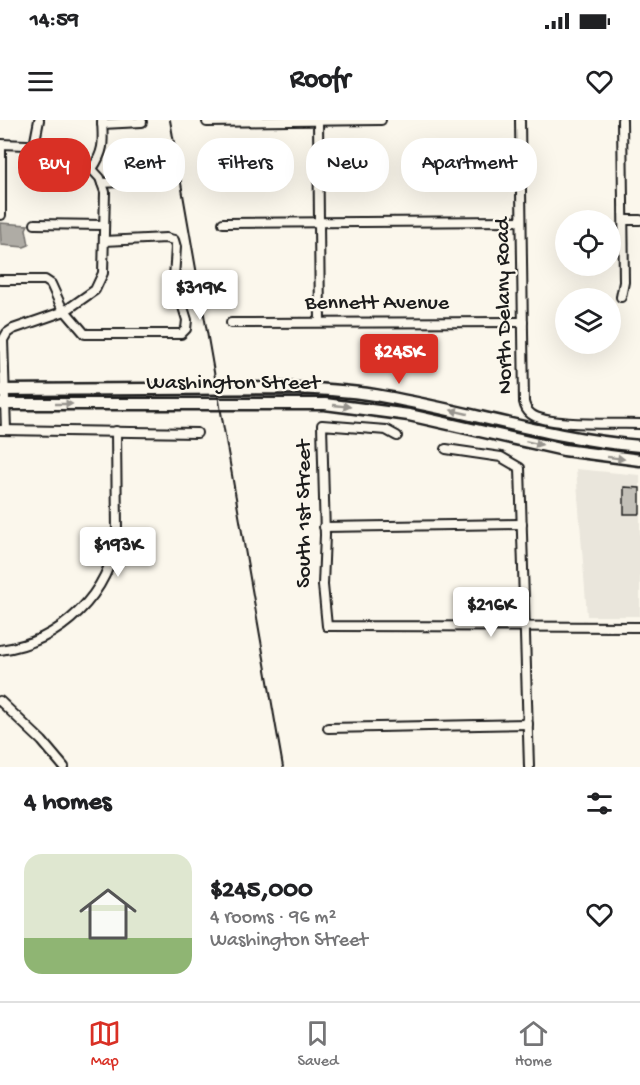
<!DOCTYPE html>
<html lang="en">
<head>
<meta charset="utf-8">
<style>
	body { margin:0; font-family:"Gochi Hand",sans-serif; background:#f6f6f6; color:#202124; height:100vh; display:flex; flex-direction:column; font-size:22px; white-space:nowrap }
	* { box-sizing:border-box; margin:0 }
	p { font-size:20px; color:#757577 }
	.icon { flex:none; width:33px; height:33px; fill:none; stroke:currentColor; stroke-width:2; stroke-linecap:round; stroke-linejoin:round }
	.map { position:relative; height:647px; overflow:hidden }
	.side { display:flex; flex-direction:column; background:#fff; flex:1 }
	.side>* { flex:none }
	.hud { position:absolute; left:18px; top:18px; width:604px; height:54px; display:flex; gap:12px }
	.tools { position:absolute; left:555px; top:90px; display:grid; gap:12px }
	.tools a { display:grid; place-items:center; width:66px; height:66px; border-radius:50%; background:#fff; box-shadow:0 6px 24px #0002; font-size:30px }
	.price { position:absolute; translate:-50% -51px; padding:0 14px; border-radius:6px; background:#fff; color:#222; font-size:20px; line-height:39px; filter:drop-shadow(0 2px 3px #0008) }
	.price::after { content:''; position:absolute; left:50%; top:36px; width:18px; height:14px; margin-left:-9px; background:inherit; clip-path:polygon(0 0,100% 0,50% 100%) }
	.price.selected { background:#d93025; color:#fff }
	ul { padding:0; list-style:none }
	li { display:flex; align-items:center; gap:18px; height:150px; padding:0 24px }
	li span { display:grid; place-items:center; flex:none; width:168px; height:120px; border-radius:18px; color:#555 }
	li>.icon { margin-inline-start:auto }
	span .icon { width:72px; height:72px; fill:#fffc; stroke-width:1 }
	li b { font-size:26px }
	h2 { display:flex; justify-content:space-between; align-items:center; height:72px; padding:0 24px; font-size:26px }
	.pill { padding:0 21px; border-radius:24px; background:#fff; box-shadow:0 6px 24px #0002; font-size:21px; line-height:54px }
	.pill.selected { background:#d93025; color:#fff }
	.status { display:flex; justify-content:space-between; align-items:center; height:42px; padding:0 30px; background:#fff; direction:ltr }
	.status svg { height:16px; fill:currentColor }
	header { display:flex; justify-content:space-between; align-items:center; height:78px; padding:0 24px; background:#fff; font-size:27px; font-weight:700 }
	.tab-bar { display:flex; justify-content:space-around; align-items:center; height:84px; border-top:2px solid #e0e0e0; background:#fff; font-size:16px; color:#757577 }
	.tab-bar a { display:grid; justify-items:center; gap:3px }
	.tab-bar .selected { color:#d93025 }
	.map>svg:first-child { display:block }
	.built { fill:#eae6dc }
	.green { fill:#dad7ce; stroke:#7b7a75; stroke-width:1.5 }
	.water { fill:#afaca5; stroke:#74726e; stroke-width:1.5 }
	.building { fill:#c3c0b8; stroke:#1c1c1c; stroke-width:1.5 }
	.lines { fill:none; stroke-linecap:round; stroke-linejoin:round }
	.minor-casing { stroke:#1c1c1c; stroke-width:12 }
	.secondary-casing { stroke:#1c1c1c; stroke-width:15 }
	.minor { stroke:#fbf7ec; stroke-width:8 }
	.secondary { stroke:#fbf7ec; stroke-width:10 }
	.rail { stroke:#1c1c1c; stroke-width:2 }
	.oneway { fill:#97948e }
	.labels { text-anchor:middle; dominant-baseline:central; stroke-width:4.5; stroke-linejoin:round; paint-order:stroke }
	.street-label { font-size:22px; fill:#1c1c1c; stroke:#fbf7ec }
</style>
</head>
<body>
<div class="status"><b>14:59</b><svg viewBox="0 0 49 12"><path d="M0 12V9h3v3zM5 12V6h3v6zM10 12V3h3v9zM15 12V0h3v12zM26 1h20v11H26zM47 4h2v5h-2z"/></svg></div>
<header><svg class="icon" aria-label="menu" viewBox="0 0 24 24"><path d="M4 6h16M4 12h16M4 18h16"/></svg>Roofr<svg class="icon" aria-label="heart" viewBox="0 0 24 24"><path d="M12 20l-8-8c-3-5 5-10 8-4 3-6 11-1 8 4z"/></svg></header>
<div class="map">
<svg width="640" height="647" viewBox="0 0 640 647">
	<rect width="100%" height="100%" fill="#fbf7ec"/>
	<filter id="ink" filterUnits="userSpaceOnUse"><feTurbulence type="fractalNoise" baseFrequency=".0167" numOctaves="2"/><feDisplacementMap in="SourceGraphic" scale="12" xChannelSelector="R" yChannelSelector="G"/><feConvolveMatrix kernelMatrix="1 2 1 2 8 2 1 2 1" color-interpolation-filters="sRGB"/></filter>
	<g filter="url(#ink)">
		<!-- built -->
		<path class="built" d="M576,349L640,355V496H587Z"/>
		<!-- green -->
		<path class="green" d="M174,274L315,275L371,280L517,310L565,324L371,283L314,277Z"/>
		<!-- water -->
		<path class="water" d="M0,103L28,105L26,109L29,125L24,127L1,125Z"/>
		<!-- building -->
		<path class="building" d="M624,367L640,368V394H624Z"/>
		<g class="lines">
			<!-- minor casing -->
			<g class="minor-casing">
				<g id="minor">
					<path d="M318,0L320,202"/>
					<path d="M520,0L524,282C525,287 527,291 531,294C547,307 618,303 640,304"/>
					<path d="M207,2L381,0"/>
					<path d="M102,4L142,2"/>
					<path d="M0,24L27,25L88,45L100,58L105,72L103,153L95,170L65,191L13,209L7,213L3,220L6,310"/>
					<path d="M34,26L39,0"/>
					<path d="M92,49C105,30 103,21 102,0"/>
					<path d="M102,63L155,60"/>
					<path d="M1,95V24"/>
					<path d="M624,100H640"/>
					<path d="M223,103L521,101"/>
					<path d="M35,104L104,105"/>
					<path d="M0,160H45L51,164L61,186L85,214H181L186,209L187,200L174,158L176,127L174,120L166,118L104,121"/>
					<path d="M621,177L624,162L622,0"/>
					<path d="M231,203L523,202"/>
					<path d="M0,310L197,313"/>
					<path d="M397,316L386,310L322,305L325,415L323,465L327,506L640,507"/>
					<path d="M446,329L501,337L520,348L529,647"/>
					<path d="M324,407L522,404"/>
					<path d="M0,530C61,522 110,474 117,413L116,311"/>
					<path d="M0,581L42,621L64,647"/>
					<path d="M328,608L528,604"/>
				</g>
			</g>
			<!-- secondary casing -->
			<g class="secondary-casing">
				<g id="secondary">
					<path d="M0,270L290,268C322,269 355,271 386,277C471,292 554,319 640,326"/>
					<path d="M0,284H325L409,295L564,330L640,340"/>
				</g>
			</g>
			<!-- minor -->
			<use href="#minor" class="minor"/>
			<!-- secondary -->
			<use href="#secondary" class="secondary"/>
			<!-- rail -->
			<path class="rail" d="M170,0L283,647"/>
		</g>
		<!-- one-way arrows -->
		<defs><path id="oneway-solid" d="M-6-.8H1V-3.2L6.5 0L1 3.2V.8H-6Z" transform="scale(1.5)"/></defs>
		<g class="oneway">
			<use href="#oneway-solid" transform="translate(64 284)"/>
			<use href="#oneway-solid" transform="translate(342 286) rotate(6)"/>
			<use href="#oneway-solid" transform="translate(459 292) rotate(-167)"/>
			<use href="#oneway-solid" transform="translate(534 323) rotate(12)"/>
			<use href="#oneway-solid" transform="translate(616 338) rotate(7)"/>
		</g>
	</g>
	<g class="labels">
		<!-- street labels -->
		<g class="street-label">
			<text x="377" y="184">Bennett Avenue</text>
			<text transform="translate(505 186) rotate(-91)">North Delany Road</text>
			<text x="233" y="264">Washington Street</text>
			<text transform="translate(305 394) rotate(-90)">South 1st Street</text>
		</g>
	</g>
</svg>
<div class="tools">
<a><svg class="icon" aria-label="locate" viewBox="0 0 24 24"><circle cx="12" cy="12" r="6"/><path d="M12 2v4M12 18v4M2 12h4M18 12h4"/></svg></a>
<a><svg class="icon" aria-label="layers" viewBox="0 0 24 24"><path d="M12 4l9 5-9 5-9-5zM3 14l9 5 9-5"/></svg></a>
</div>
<b class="price" style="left:200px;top:201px">$319K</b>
<b class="price selected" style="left:399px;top:265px">$245K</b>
<b class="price" style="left:118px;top:458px">$193K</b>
<b class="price" style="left:491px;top:518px">$216K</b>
<div class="hud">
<a class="pill selected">Buy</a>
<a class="pill">Rent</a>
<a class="pill">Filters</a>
<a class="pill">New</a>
<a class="pill">Apartment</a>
</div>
</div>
<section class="side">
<h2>4 homes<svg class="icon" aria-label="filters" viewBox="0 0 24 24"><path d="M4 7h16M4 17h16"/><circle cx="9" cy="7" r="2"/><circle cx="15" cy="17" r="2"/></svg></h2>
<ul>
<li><span style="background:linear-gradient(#dfe7d0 70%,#8fb573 0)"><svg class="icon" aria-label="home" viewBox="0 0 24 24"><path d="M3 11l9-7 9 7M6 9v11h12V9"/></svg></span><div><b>$245,000</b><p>4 rooms · 96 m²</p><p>Washington Street</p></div><svg class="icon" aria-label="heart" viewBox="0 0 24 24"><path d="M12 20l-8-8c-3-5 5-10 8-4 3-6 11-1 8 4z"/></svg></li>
</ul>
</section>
<nav class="tab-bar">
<a class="selected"><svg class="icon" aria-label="map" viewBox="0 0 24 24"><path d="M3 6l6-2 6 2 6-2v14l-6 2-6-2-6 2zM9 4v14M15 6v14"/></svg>Map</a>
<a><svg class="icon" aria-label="saved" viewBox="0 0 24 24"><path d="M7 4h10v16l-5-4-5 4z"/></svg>Saved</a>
<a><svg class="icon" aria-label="home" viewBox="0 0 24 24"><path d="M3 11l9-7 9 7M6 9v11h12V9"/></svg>Home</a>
</nav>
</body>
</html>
